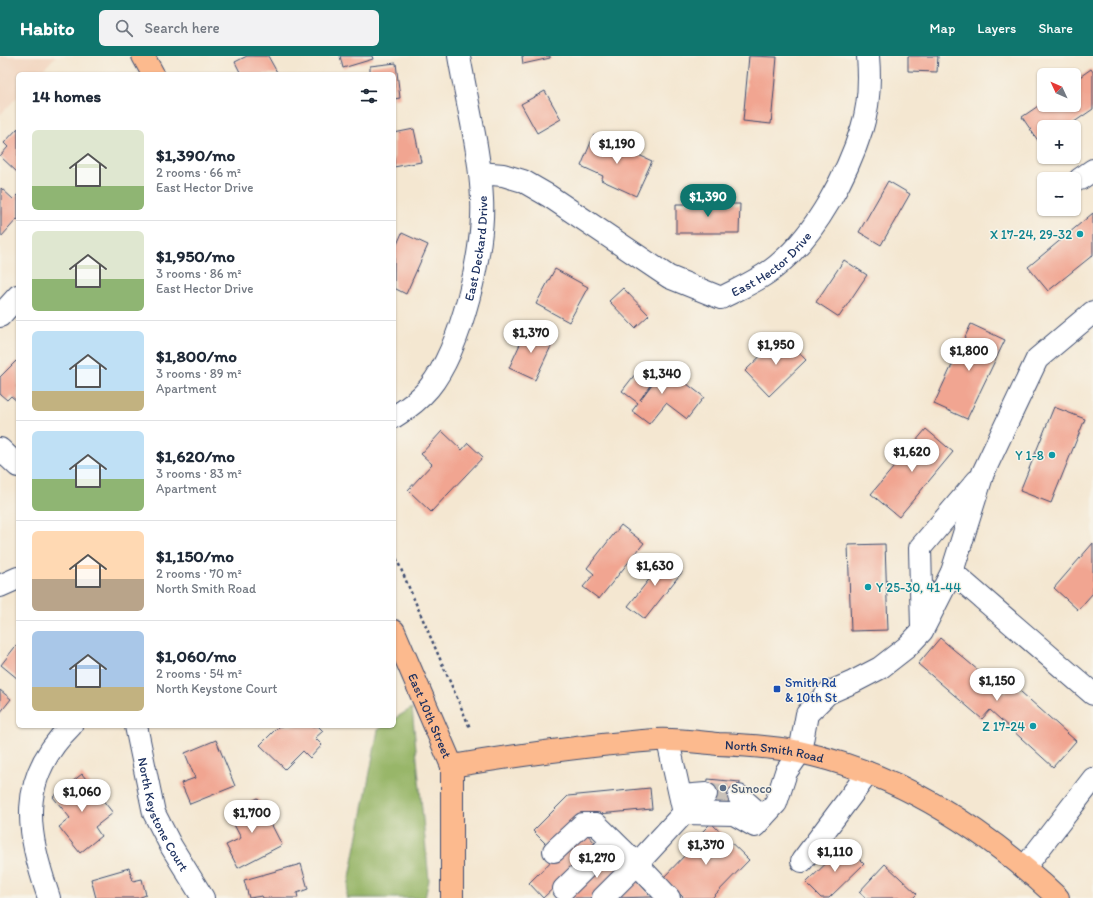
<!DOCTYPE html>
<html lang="en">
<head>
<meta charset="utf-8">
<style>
	body { margin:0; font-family:Itim,sans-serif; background:#f2f2f3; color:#1f2937; height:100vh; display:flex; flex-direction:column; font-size:15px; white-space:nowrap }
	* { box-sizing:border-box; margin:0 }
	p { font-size:13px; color:#747a83 }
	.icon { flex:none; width:22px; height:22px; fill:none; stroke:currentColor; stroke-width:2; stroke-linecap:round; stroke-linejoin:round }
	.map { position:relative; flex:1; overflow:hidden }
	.details { position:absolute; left:16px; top:16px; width:380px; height:656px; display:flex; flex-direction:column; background:#fff; border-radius:6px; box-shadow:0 1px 3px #0004 }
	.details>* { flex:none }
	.needle { width:26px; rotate:314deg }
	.controls { position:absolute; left:1037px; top:12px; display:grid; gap:8px }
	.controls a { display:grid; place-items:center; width:44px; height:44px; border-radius:6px; background:#fff; box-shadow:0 1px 3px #0004; font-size:20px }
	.price { position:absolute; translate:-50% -34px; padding:0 9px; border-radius:14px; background:#fff; color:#222; font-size:13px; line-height:26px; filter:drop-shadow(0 1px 2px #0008) }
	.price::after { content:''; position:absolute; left:50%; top:24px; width:12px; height:9px; margin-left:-6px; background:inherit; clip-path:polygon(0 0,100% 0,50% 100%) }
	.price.on { background:#0f766e; color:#fff }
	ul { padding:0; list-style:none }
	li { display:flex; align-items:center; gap:12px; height:100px; padding:0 16px }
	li+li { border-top:1px solid #e0e1e3 }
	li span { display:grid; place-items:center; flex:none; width:112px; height:80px; border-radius:6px; color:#555 }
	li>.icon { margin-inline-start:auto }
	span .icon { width:48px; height:48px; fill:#fffc; stroke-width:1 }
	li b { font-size:17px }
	h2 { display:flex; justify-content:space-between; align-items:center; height:48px; padding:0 16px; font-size:17px }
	header { display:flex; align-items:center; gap:24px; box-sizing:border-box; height:56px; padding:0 20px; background:#0f766e; color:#fff }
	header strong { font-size:19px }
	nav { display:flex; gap:22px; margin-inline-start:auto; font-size:14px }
	.search { width:280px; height:36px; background:#f2f2f3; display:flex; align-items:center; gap:10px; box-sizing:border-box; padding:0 14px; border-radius:6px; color:#747a83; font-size:15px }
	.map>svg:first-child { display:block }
	.built { fill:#f2d4be }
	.forest { fill:#98b669; stroke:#5a7264 }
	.building { fill:#f1a591 }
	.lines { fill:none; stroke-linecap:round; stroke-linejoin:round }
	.minor-tunnel { stroke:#c9c2ba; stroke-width:22; stroke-dasharray:22 11; stroke-linecap:butt }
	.minor-casing { stroke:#3c4b6f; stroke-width:24 }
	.major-casing { stroke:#3c4b6f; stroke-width:24 }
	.path { stroke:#3c4b6f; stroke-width:2.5; stroke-dasharray:3 3; stroke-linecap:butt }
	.minor { stroke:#fff; stroke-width:22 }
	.major { stroke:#fcba8e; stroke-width:22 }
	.culture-dot { fill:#0f9aa8; stroke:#f7f3e8; stroke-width:1.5 }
	.transit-dot { fill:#1a4fb4; stroke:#f7f3e8; stroke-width:1.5 }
	.service-dot { fill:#5c6f8a; stroke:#f7f3e8; stroke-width:1.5 }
	.labels { text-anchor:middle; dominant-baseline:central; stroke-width:3; stroke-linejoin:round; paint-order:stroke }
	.culture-label { font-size:13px; fill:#0d838f; stroke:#f7f3e8; text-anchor:end }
	.street-label { font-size:13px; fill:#1b2f5e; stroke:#f7f3e8 }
	.transit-label { font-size:13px; fill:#164399; stroke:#f7f3e8; text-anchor:start }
	.service-label { font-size:13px; fill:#4e5e75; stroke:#f7f3e8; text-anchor:start }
</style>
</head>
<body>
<header>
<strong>Habito</strong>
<div class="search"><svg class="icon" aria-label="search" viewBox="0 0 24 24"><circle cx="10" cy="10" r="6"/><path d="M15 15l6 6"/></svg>Search here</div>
<nav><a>Map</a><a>Layers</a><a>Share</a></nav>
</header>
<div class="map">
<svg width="1093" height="842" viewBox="0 0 1093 842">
	<rect width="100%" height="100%" fill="#f7f3e8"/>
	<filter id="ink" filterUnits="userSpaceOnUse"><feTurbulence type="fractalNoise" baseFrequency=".025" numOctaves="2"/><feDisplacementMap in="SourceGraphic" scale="8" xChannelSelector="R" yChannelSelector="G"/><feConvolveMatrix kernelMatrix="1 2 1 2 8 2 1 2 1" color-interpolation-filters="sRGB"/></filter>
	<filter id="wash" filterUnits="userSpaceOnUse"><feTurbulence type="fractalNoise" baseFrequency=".012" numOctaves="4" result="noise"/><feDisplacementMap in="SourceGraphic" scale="16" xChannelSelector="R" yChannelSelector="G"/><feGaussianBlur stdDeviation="0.9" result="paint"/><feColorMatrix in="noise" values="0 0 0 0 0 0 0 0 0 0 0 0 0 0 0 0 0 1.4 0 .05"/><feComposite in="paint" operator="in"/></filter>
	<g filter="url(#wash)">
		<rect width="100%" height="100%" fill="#f4e7d1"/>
		<!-- built -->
		<path class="built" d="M0,0H56L39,18H18V40L0,59Z"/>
		<!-- forest -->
		<path class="forest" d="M412,652L429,824L425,842H346L378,674L384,670H394V663Z"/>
		<g id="blocks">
			<!-- building -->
			<g class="building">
				<path d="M247,0H268L278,18H241L235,6Z"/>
				<path d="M340,0H372L373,3L343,12Z"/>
				<path d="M522,0H550V2L523,8Z"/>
				<path d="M749,0L777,1L771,68L743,65Z"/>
				<path d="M908,0H938L937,16L908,15Z"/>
				<path d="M396,7L400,42L394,43V18H370V10Z"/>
				<path d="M1091,13L1093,16V53L1067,71H1044V87L1041,89L1022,61L1044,46V49H1074V25Z"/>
				<path d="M545,35L561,63L537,77L521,48Z"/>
				<path d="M18,72V117L0,100L8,91L4,87Z"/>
				<path d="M414,73L421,106L394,111V77Z"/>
				<path d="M594,79L652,105L636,140L601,124L603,120L581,110Z"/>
				<path d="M888,125L910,138L881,189L859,176Z"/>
				<path d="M1,132L13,143L18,138V164L17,163L1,181Z"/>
				<path d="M676,148H740L739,177H676Z"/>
				<path d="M1093,157V199L1048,235L1028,211Z"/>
				<path d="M402,177L428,189L406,238L394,232V195Z"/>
				<path d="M844,204L867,219L839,261L816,246Z"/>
				<path d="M555,213L588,231L569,266L536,248Z"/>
				<path d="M623,232L649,259L635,272L609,245Z"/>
				<path d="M971,268L1005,284L967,363L934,348Z"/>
				<path d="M528,271L554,284L535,324L509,312Z"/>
				<path d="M782,279L806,304L769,340L745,315Z"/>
				<path d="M16,305L18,307V346L11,340L7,344L0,338V321Z"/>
				<path d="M665,311L704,341L687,363L666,347L649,368L632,355L638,347L622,335L636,317L651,328L640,344Z"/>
				<path d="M1054,351L1085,363L1051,447L1020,435Z"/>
				<path d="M926,373L953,396L899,461L871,438Z"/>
				<path d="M442,375L462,394L468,387L483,401L431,456L408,434L432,408L421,398Z"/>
				<path d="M621,469L644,487L599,543L583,531L594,518L587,512Z"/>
				<path d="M1093,487V537L1078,554L1054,532Z"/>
				<path d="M885,488L888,574L851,575L848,489Z"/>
				<path d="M660,499L682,516L645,563L628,550L651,521L646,517Z"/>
				<path d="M940,582L1005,637L1012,628L1076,685L1053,711L990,654L982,663L918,608Z"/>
				<path d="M18,587V623L1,609Z"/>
				<path d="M0,634L11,643L0,657Z"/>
				<path d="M279,670H318L323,675L315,682L322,689L310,702L303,695L285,713L260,689Z"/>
				<path d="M216,684L235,730L190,748L181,727L195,722L185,697Z"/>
				<path d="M82,718L113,757L95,771L101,780L80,797L59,771L70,762L53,741Z"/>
				<path d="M708,723L740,726L738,747L706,744Z"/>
				<path d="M650,732L652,753L578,760L548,790L533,775L568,740Z"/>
				<path d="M258,742L282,789L238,812L226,789L241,782L228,757Z"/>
				<path d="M711,767L749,804L712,842H684L663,822L687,797L684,794Z"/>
				<path d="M583,774L598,790L543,842L529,827Z"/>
				<path d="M845,789L864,808L829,842H821L806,827Z"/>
				<path d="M609,797L624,813L594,842H564Z"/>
				<path d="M301,808L308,833L297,837L298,842H263L262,840L249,842L244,824Z"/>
				<path d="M885,808L917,838L913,842H866L859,836Z"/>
				<path d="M129,812L133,825L142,823L146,839L138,842H96L91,823Z"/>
				<path d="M634,822L652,841L613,842Z"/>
			</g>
		</g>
	</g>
	<g filter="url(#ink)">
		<use href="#blocks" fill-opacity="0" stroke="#3c4b6f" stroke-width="1"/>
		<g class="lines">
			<!-- minor-tunnel -->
			<path class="minor-tunnel" d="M706,738L739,740"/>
			<!-- minor casing -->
			<g class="minor-casing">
				<g id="minor">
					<path id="s1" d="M480,117L503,119L523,125L549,140L669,221L721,242C740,232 762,223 779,208C817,176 847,119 862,72C869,50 870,24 868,0"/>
					<path d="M1080,123L1093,114"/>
					<path d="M0,260L18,240"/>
					<path id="s2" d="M394,361C407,353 419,344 429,332C461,293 485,193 482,143C480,95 467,47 459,0"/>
					<path d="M0,393L18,410"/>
					<path d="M952,516L1093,638"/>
					<path d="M0,530L18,522"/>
					<path d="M922,572L920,492L977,425"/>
					<path id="s3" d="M136,670L154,757L171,790L203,842"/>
					<path d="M668,685L684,757L637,808L669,842"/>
					<path d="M681,740L706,738"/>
					<path d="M739,740L763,761L776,747L786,716L800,696L807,658L828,637L853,626L880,612L907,591L922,575L952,516L983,417L1037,303L1093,256"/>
					<path d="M684,757L734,758L755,770L763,761"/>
					<path d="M554,795L583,768H596L637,808L603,842"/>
					<path d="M802,805L868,717"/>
					<path d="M1025,811L1093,723"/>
					<path d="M564,833L613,785"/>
					<path d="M49,842C27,776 16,724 71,670"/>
				</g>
			</g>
			<!-- major casing -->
			<g class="major-casing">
				<g id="major">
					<path d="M143,0L153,18"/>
					<path id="s4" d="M394,575L452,710V842"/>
					<path id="s5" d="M452,710C519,699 588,689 656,684C676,683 698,686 718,688C745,689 773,691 799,696C899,717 985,773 1058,842"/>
				</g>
			</g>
			<!-- path -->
			<path class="path" d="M394,497L470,672"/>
			<!-- minor -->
			<use href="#minor" class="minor"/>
			<!-- major -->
			<use href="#major" class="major"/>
		</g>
	</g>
	<!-- markers -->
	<g class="culture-dot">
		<circle cx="1080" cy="178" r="4"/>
		<circle cx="1052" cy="399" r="4"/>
		<circle cx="868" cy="531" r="4"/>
		<circle cx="1033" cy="670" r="4"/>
	</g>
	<rect class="transit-dot" x="773" y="629" width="8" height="8" rx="2"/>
	<circle class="service-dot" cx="723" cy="732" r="4"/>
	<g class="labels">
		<!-- culture labels -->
		<g class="culture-label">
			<text x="1072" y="178">X 17-24, 29-32</text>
			<text x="1044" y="399">Y 1-8</text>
			<text x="876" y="531" text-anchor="start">Y 25-30, 41-44</text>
			<text x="1025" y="670">Z 17-24</text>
		</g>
		<!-- street labels -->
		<g class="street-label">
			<text stroke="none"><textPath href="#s2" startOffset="195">East Deckard Drive</textPath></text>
			<text stroke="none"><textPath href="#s1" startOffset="336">East Hector Drive</textPath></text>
			<text stroke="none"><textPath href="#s4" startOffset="92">East 10th Street</textPath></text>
			<text stroke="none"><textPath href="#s5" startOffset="325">North Smith Road</textPath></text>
			<text stroke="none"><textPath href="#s3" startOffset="93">North Keystone Court</textPath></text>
		</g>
		<!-- transit labels -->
		<g class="transit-label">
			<text x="785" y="626">Smith Rd<tspan x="785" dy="15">&amp; 10th St</tspan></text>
		</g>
		<!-- service labels -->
		<g class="service-label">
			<text x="731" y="732">Sunoco</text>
		</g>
	</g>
</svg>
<div class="controls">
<a><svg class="needle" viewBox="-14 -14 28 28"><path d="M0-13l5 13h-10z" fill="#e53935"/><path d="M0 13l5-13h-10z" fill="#747a83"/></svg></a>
<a>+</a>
<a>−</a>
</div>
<b class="price" style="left:617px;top:109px">$1,190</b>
<b class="price on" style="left:708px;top:162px">$1,390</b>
<b class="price" style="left:531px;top:298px">$1,370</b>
<b class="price" style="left:776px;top:310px">$1,950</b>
<b class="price" style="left:969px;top:316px">$1,800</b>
<b class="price" style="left:662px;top:339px">$1,340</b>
<b class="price" style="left:912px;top:417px">$1,620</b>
<b class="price" style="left:655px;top:531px">$1,630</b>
<b class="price" style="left:997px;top:646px">$1,150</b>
<b class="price" style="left:82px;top:757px">$1,060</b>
<b class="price" style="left:252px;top:778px">$1,700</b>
<b class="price" style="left:706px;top:810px">$1,370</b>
<b class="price" style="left:835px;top:817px">$1,110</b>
<b class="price" style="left:597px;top:823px">$1,270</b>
<section class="details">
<h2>14 homes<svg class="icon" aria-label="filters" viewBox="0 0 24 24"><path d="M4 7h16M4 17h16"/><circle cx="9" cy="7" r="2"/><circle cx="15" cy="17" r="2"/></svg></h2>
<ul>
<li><span style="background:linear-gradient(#dfe7d0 70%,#8fb573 0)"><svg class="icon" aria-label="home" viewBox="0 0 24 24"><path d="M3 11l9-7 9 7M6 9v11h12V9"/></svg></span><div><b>$1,390/mo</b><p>2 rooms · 66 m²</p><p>East Hector Drive</p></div></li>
<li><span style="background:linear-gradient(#dfe7d0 60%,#8fb573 0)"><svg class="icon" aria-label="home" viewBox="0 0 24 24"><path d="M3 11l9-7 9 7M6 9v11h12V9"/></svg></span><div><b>$1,950/mo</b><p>3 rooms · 86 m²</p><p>East Hector Drive</p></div></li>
<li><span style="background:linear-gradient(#bfe0f5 75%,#c2b280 0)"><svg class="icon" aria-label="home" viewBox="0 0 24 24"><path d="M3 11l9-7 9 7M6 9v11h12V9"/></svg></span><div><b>$1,800/mo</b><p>3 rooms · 89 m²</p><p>Apartment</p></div></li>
<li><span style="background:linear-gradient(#bfe0f5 60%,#8fb573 0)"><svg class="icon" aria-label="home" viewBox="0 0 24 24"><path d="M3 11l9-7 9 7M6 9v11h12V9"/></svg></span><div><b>$1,620/mo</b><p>3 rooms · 83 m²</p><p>Apartment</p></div></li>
<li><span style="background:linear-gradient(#ffd9b3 60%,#b9a48a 0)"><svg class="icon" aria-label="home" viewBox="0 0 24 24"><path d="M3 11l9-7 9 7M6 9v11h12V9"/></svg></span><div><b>$1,150/mo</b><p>2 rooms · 70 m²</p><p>North Smith Road</p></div></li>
<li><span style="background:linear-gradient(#a9c7e8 70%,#c2b280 0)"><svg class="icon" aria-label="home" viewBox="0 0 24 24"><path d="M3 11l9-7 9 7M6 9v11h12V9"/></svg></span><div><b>$1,060/mo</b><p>2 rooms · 54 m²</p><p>North Keystone Court</p></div></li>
</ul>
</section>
</div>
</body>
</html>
